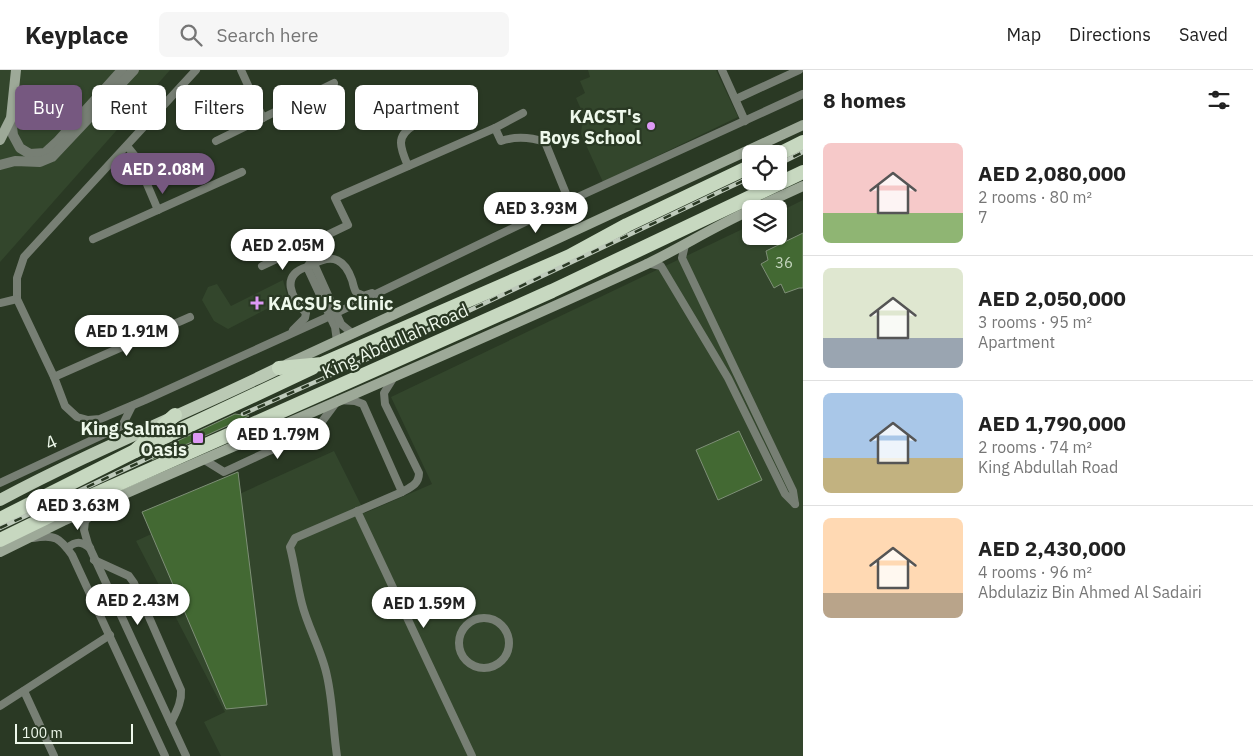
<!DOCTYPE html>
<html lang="en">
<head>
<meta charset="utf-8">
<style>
	body { margin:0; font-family:"IBM Plex Sans",sans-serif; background:#f6f6f6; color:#222; height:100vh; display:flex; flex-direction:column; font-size:19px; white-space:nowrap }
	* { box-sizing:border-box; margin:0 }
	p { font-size:16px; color:#767676 }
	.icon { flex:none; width:28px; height:28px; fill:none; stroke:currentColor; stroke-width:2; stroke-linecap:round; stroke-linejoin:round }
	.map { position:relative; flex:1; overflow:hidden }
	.drawer { display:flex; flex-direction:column; background:#fff; width:450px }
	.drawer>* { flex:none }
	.top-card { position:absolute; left:15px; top:15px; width:475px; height:45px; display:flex; gap:10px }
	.fabs { position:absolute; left:742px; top:75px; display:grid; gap:10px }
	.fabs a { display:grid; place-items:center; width:45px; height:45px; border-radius:8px; background:#fff; box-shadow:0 1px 4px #0004; font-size:25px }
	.scale { position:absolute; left:15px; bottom:12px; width:118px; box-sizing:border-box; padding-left:5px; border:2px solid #eef8eb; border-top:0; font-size:14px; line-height:18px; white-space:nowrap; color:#eef8eb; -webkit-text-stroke:4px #2a3924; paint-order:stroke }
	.price { position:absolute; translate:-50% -42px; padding:0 11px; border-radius:18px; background:#fff; color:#222; font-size:16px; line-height:32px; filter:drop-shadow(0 1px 2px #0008) }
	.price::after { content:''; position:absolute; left:50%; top:30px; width:15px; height:11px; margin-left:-8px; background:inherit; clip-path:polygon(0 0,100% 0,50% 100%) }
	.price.selected { background:#765880; color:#fff }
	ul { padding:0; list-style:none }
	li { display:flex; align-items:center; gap:15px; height:125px; padding:0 20px }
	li+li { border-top:1px solid #e0e0e0 }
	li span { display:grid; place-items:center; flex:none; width:140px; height:100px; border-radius:8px; color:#555 }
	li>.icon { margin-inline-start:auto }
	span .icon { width:60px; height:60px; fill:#fffc; stroke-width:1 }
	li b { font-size:21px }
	h2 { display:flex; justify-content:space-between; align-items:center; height:60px; padding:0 20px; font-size:21px }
	.chip { padding:0 18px; border-radius:8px; background:#fff; box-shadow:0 1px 4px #0004; font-size:18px; line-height:45px }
	.chip.selected { background:#765880; color:#fff }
	header { display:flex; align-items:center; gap:30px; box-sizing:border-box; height:70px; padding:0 25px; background:#fff; border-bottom:1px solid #e0e0e0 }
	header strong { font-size:24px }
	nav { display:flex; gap:28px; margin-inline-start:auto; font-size:18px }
	.search { width:350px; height:45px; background:#f6f6f6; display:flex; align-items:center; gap:12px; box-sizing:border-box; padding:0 18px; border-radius:8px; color:#767676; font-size:19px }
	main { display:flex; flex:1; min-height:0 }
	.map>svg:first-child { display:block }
	.built { fill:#33462c }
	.building { fill:#436933; stroke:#7e8f77 }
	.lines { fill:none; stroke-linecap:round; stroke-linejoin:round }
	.minor { stroke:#777f74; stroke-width:8 }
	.tertiary { stroke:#777f74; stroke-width:10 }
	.secondary { stroke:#9da998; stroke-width:10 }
	.primary { stroke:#bac9b4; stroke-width:12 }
	.trunk { stroke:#c7d8c0; stroke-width:14 }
	.rail-casing { stroke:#becabb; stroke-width:4.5 }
	.rail { stroke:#2a3924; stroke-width:2.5; stroke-dasharray:8; stroke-linecap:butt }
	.poi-dot { fill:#dd99f4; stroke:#2a3924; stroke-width:2 }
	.labels { text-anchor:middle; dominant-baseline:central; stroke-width:4.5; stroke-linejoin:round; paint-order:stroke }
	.number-label { font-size:15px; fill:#c3d4bd }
	.poi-label { font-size:18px; font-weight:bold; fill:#eef8eb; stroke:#2a3924; text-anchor:end }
	.street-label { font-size:18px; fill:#eef8eb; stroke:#2a3924 }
</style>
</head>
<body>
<header>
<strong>Keyplace</strong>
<div class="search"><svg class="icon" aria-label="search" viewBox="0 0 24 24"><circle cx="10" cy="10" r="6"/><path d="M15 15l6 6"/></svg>Search here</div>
<nav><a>Map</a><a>Directions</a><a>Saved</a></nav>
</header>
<main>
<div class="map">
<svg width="803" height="686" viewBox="0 0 803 686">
	<rect width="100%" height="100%" fill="#2a3924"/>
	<!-- built -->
	<g class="built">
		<path d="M0,0H170L0,192Z"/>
		<path d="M588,0H716L738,47L603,112L581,64L583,44L576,28L585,23L580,11L590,7Z"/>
		<path d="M803,130V686H221L204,652L225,642L136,471L334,381L365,443L432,414L391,327L751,155V166H779V142Z"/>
		<path d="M283,210L288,228L228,259L214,251L202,230L208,217L217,214L231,236Z"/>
	</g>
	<!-- building -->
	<g class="building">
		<path d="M803,163V218H799L785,223L781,214L774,218L761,194L768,190L766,181Z"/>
		<path d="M235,344L249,346L152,390L156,381Z"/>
		<path d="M739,361L762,410L718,430L696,380Z"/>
		<path d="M238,402L267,635L226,639L142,442Z"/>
	</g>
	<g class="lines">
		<!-- minor -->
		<g class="minor">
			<path d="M196,0L24,187L17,208V229L54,307L65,336L77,347L88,350L100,349L145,330L330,246L569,131L803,24"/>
			<path d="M241,0L263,48"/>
			<path d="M722,0L745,51"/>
			<path d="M736,29L799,0"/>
			<path d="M523,43L495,58L501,71C516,66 530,67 545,72L569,131"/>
			<path d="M216,71L334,13"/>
			<path d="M127,76L135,86L158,140"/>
			<path d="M408,96C405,89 401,80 401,73C400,55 437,45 451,39"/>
			<path d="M93,169L242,102"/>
			<path d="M685,175L682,188L793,421L795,434"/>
			<path d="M315,186L326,180L321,168"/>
			<path d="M647,193L661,196L728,308L785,424L795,434"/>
			<path d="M314,194C333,183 345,190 352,210C353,213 354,219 356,222C358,224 361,224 363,226L372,223"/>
			<path d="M262,196L348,155L335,128L495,58"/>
			<path d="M307,197L335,257L337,271"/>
			<path d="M0,233L17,229"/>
			<path d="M293,260L305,248L306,243C291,228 280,205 307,197L315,186L314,194L341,254L353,264"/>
			<path d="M54,307L190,247"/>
			<path d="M203,389L224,402L269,381L304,368L315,361L338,330L355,331L363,334L402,422"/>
			<path d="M0,413L122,356L132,336"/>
			<path d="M103,436L85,451L84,460L88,474L186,686"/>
			<path d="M357,441L472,686"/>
			<path d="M33,468C55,464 60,468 72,485L165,686"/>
			<path d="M67,478C76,471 81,471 90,478"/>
			<path d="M94,490L129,506L134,513L181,620C182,632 176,642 171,653"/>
			<circle cx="484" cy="573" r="25"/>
			<path d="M24,621L54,686"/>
			<path d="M0,636L110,565"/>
			<path d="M337,686C333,659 333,633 327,606C322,581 308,558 302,534C297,515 295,496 290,477L295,468L402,422C411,417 419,414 419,403L385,334L384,323L394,307"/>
		</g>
		<!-- tertiary -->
		<g class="tertiary">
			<path d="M11,48L13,65L20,78L30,84L45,83L57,72L122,0"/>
			<path d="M0,95L15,91L40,92L52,87L134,0"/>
		</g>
		<!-- secondary -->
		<g class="secondary">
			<path d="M0,70L11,48L16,0"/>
			<path d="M753,139L803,116"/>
			<path d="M287,294L803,55"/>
			<path d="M0,482L63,451C257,365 454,283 647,194C682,177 715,156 751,140"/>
		</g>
		<!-- primary -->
		<path class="primary" d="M0,430C91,381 187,343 279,298"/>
		<!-- trunk -->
		<g class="trunk">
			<path d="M779,84L803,72"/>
			<path d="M279,298L322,294L570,186L627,155L751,96"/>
			<path d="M135,381L312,298"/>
			<path d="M0,449L135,381L175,345"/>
			<path d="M0,470L80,431L552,221L803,102"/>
		</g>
		<!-- rail casing -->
		<g class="rail-casing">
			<g id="rail">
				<path d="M779,94L803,82"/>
				<path d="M243,344L367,289L751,107"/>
				<path d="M0,458L153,386"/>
			</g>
		</g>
		<!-- rail -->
		<use href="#rail" class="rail"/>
	</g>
	<!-- markers -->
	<g class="poi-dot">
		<circle cx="651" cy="56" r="5"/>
		<path d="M254.5 225.5h5v5h5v5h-5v5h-5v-5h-5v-5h5z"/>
		<rect x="192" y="362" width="12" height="12" rx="2.5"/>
	</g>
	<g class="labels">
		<!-- number labels -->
		<g class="number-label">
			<text x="784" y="192">36</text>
		</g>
		<!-- poi labels -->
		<g class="poi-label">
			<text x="641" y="46">KACST's<tspan x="641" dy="21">Boys School</tspan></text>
			<text x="268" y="233" text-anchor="start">KACSU's Clinic</text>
			<text x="187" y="358">King Salman<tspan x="187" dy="21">Oasis</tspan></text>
		</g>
		<!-- street labels -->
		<g class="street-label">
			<text transform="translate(395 271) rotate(-24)">King Abdullah Road</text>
			<text transform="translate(51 372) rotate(-25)">4</text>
		</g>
	</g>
</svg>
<div class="fabs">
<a><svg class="icon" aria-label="locate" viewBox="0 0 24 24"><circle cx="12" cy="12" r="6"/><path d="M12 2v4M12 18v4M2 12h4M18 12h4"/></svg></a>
<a><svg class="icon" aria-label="layers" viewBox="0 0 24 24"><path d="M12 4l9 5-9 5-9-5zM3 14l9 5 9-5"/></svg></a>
</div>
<div class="scale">100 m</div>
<b class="price selected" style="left:163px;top:125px">AED 2.08M</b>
<b class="price" style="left:536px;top:164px">AED 3.93M</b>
<b class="price" style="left:283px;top:201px">AED 2.05M</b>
<b class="price" style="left:127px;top:287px">AED 1.91M</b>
<b class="price" style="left:278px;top:390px">AED 1.79M</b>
<b class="price" style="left:78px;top:461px">AED 3.63M</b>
<b class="price" style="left:138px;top:556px">AED 2.43M</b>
<b class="price" style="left:424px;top:559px">AED 1.59M</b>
<div class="top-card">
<a class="chip selected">Buy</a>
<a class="chip">Rent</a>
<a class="chip">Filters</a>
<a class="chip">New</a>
<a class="chip">Apartment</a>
</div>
</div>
<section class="drawer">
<h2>8 homes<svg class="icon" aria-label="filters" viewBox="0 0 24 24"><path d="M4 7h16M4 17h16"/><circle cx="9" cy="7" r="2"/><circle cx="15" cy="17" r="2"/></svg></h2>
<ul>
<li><span style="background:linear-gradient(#f6c9c9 70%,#8fb573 0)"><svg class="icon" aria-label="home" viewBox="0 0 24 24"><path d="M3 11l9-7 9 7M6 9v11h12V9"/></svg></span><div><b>AED 2,080,000</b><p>2 rooms · 80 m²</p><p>7</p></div></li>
<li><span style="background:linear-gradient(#dfe7d0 70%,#9aa5b1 0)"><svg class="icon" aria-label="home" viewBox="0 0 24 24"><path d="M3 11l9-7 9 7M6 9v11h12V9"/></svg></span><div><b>AED 2,050,000</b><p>3 rooms · 95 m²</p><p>Apartment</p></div></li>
<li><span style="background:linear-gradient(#a9c7e8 65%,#c2b280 0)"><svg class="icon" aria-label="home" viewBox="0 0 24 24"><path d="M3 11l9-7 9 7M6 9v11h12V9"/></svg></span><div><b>AED 1,790,000</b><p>2 rooms · 74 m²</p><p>King Abdullah Road</p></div></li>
<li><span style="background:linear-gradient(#ffd9b3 75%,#b9a48a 0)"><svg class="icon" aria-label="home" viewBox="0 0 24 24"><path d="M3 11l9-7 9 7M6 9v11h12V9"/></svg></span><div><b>AED 2,430,000</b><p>4 rooms · 96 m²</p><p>Abdulaziz Bin Ahmed Al Sadairi</p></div></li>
</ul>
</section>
</main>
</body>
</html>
